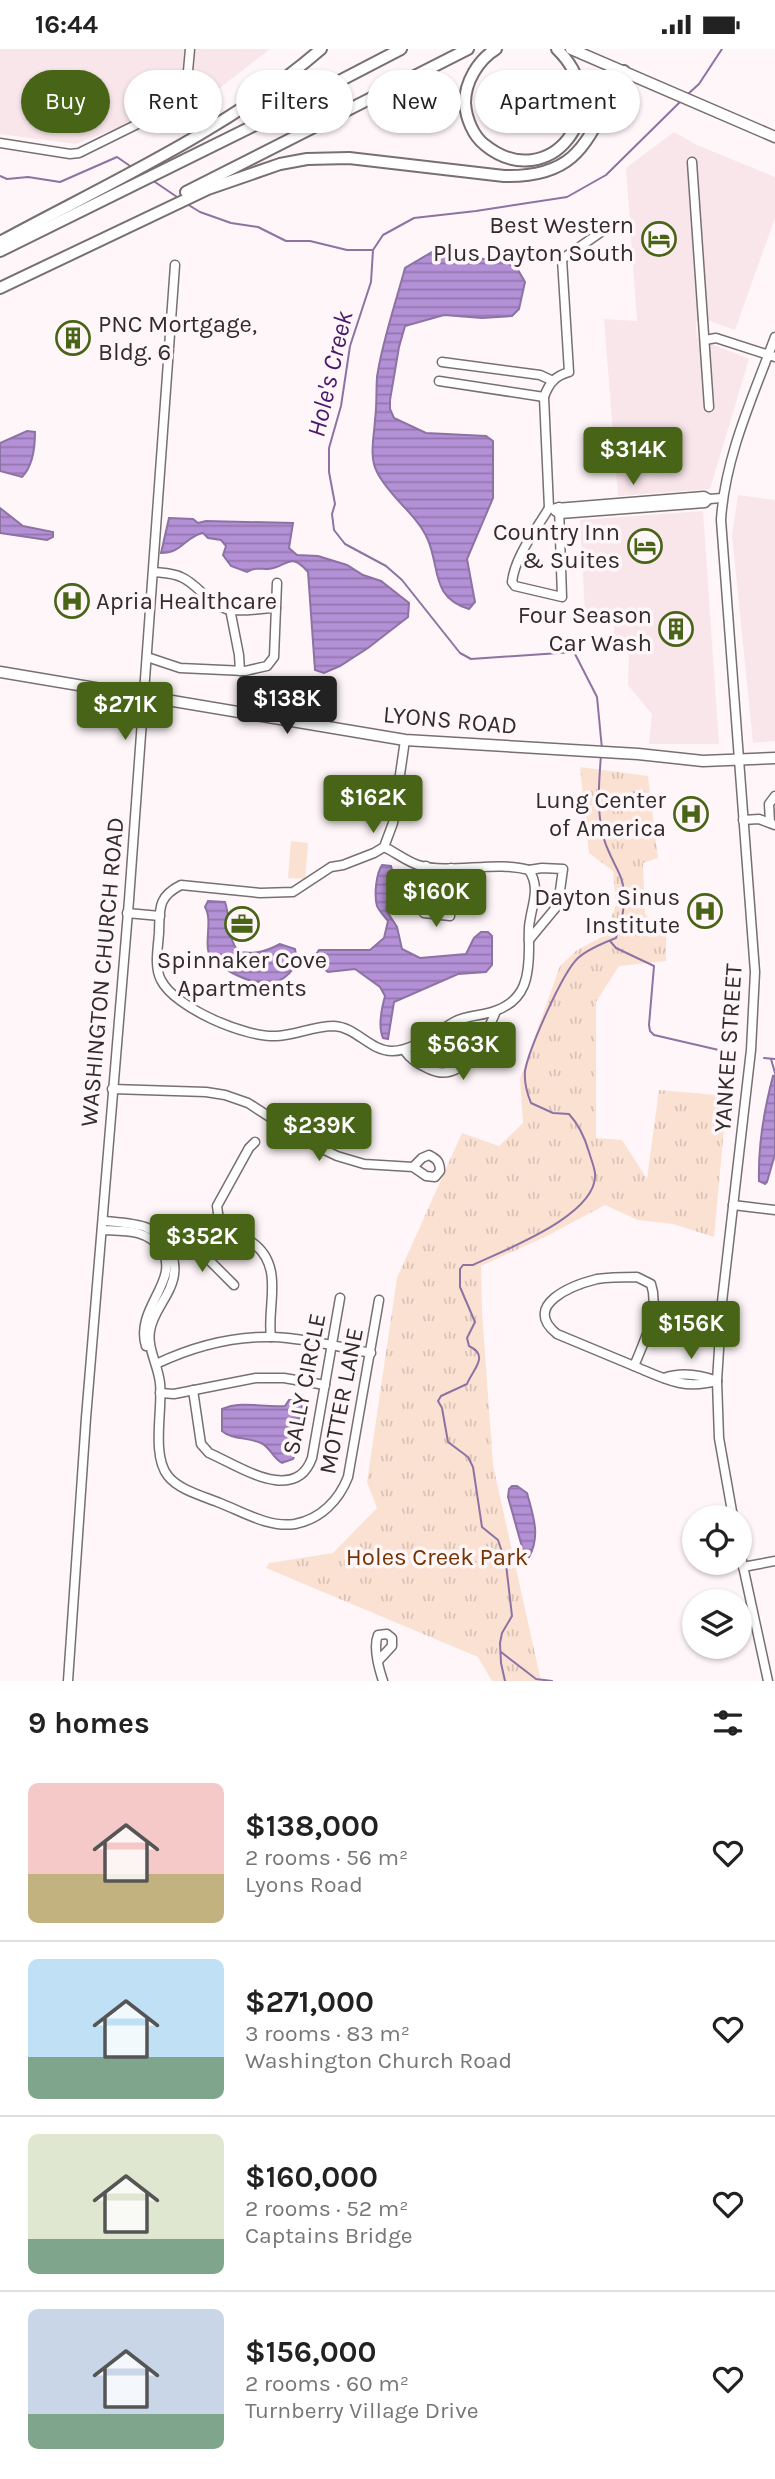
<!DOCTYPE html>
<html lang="en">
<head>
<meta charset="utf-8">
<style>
	body { margin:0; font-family:Karla,sans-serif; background:#f2f2f2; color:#222; height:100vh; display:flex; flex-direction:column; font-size:26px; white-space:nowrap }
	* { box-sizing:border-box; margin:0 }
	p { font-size:23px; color:#767676 }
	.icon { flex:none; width:38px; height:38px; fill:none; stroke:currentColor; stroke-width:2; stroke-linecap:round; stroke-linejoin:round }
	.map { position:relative; height:1632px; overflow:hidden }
	.details { display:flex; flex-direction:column; background:#fff; flex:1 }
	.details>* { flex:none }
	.top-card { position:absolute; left:21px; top:21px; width:733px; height:63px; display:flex; gap:14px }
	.tools { position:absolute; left:682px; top:1456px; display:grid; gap:14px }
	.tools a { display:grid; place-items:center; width:70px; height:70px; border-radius:50%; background:#fff; box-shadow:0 2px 5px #0004; font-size:35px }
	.price { position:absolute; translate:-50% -60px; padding:0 16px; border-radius:7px; background:#486416; color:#fff; font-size:23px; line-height:46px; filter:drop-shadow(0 2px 4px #0008) }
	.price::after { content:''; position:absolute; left:50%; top:42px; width:21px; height:16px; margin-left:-10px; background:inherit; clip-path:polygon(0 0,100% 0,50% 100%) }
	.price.on { background:#222; color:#fff }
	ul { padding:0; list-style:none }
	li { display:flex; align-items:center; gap:21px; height:175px; padding:0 28px }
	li+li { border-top:2px solid #e0e0e0 }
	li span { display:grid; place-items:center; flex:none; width:196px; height:140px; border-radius:10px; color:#555 }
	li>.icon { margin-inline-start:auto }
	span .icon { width:84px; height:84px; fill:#fffc; stroke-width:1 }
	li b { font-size:30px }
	h2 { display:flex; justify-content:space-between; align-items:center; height:84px; padding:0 28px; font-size:30px }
	.chip { padding:0 24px; border-radius:32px; background:#fff; box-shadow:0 2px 5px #0004; font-size:24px; line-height:63px }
	.chip.on { background:#486416; color:#fff }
	.status { display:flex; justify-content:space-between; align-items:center; height:49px; padding:0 35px; background:#fff; direction:ltr }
	.status svg { height:19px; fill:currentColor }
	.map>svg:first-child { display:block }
	.built { fill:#f9e6eb }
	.grass { fill:url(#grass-tufts) }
	.garden { fill:#fbe1d2 }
	.water { fill:url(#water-rules); stroke:#8d72a4; stroke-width:2 }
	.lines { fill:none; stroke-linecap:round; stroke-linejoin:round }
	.stream { stroke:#8d72a4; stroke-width:2 }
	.minor-casing { stroke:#776f71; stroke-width:11 }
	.major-casing { stroke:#776f71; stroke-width:13 }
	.highway-casing { stroke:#776f71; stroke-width:14 }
	.minor { stroke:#fff; stroke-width:8 }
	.major { stroke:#fff; stroke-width:10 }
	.highway { stroke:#fff; stroke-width:10 }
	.labels { text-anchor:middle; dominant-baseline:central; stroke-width:7; stroke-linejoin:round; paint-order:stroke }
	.poi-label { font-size:24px; fill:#312d2e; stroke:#fff6f9; text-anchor:end }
	.street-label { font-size:24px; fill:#312d2e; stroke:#fff6f9 }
	.park-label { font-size:24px; fill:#763400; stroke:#fff6f9 }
	.water-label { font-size:26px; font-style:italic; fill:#49196a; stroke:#fff6f9 }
</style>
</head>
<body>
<div class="status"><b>16:44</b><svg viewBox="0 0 49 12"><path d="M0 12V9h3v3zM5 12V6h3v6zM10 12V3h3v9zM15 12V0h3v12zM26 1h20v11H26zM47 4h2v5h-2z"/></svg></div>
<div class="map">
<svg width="775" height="1632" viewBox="0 0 775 1632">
	<defs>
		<pattern id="grass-tufts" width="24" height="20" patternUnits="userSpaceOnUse" patternTransform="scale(1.75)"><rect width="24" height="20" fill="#fbe1d2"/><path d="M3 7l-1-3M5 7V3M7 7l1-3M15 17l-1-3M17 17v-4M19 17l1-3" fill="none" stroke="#d8c1b5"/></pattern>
		<pattern id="water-rules" width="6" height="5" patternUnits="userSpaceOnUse" patternTransform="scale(1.75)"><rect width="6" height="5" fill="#b490d6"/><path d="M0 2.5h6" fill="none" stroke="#9376ae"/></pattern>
	</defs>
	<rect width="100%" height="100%" fill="#fff6f9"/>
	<!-- built -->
	<g class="built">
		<path d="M0,0H270L216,42L75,95L0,85Z"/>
		<path d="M674,83L697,96L775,128V169L735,281L710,272H696L697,289L749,310L710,440L618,447L604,270L637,272L626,119Z"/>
		<path d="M738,446L775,451V692L753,694L732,486Z"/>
		<path d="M703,462L719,695H649L652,665L628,636L629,604L615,600L613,568L585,565L580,471Z"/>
	</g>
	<!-- grass -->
	<path class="grass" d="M580,718L648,727L658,809L643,814L645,865L666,886V912L619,917L596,953V1089L622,1091L647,1130L659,1041L727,1047L714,1188L673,1175L638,1171L605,1156L545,1188L481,1217L482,1263L493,1416L541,1632H492L478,1608L266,1519L269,1514L333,1504L377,1459L367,1433L397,1229L462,1084L499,1097L523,1074L520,1030L560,917L577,901L604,887L616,856L613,822L589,804Z"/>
	<!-- garden -->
	<path class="garden" d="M291,792L308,794L305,830L288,829Z"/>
	<!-- water -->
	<g class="water">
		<path d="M432,203L506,213L518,221L525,233L519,260L512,267L482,269L444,266L405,277L399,298L390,351V360L394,369L426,384L486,387L493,392V449L467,510L475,553L469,560C431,549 440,519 428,491C417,465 390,449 377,423C369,408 374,388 375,371C377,357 376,342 377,328C382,293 396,253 405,219Z"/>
		<path d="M27,382L35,383C35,398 33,417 22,428L0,422V394Z"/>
		<path d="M0,459L23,477L53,483V488L47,491L0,484Z"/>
		<path d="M169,469L193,470L198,474L206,472L293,474L289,499L297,506L318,507L347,516L363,526L381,532L409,554L408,568L368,599L340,617L324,624L315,621L308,523C289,501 287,519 268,520C259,520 256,518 247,523L231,517L223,506L226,497L221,491L208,489L203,484C184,488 183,504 161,504Z"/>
		<path d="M382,816L391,817L393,825L386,861L397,878L402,900L420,909L466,905L474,889L481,883H488L492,887V916L486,923L458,925L394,953L388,990L383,989C378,978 382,958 385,947L380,938L355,920L328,923L312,911L319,901H370L384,889L388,872C385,868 379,862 377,857C374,846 376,825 382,816Z"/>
		<path d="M208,852L225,853C231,870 226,888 239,903C256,905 265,903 280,895L295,900C300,920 284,935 263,934C248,933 225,922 213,911C201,900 214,873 205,858Z"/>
		<path d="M775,1026V1105L767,1133L765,1135L759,1132C758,1097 764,1061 773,1027Z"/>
		<path d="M289,1351H300C305,1364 302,1368 292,1378V1389L296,1403L293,1410L282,1414C273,1409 270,1398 261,1394C248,1388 232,1391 222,1382V1360C242,1351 264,1359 285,1357Z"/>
		<path d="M512,1437H517L527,1444C533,1466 541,1487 529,1508L524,1505L508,1448L509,1440Z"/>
	</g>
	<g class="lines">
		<!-- stream -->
		<g class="stream">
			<path d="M688,45L699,35L722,0"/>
			<path d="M0,127L7,130L28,128L60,133L117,108L133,119"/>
			<path d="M152,131L180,150"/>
			<path d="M187,155L200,163L231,174L258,178L286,192H310L347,201H372"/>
			<path d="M602,700L597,648L574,603L471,610L460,604L402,531L386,517L345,495L334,481L332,465L335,455L329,423V399L341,357L350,297L371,233L373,201L383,186L414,169L476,162L567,148L606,126L682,51"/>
			<path d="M610,892L616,899L654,917L649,976L650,982L654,986L736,1005"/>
			<path d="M764,1009L775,1010"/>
			<path d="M771,1010L775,1024"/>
			<path d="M501,1603L536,1630L552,1632"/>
			<path d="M505,1632L501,1614L500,1594L502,1584L512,1567L506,1515L498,1491L482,1478L473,1418L468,1408L448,1393L442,1359L438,1352L441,1347L467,1335C473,1320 490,1307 469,1297L467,1289L475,1273L460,1238V1220L463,1216H473C504,1201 599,1166 595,1124C594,1117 591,1110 589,1103C585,1089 579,1076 569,1065L553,1064L531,1054C527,1044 524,1033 525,1022C529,1000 562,924 578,909C588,900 603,894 616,889C623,868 629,845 619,824C613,811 605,798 602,783C597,758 599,731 601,706"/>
		</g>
		<!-- minor casing -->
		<g class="minor-casing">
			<g id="minor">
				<path d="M0,94L70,105L79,104L180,54L186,44L190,0"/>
				<path d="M692,113L709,358"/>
				<path d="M705,291L716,289L775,308"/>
				<path d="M442,313L540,326L553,332"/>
				<path d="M439,332L544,348"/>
				<path d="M549,459L544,348C549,334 555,327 569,323L562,210L604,181"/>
				<path d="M549,459C536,481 515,507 512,533L515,537L562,548L559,458"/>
				<path d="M556,459L704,447L709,450L722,449"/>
				<path d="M555,462L560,465L705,454L709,450"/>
				<path d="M154,523C163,524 173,524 181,528C198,535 208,555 226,560C241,564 260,559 276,559"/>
				<path d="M230,560L239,606L240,622"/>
				<path d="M147,608L180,619L245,622L267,617L274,608L277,534"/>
				<path d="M743,771L759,770L775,776"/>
				<path d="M770,774L769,755L775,747"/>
				<path d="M384,798C395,803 406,812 418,816C450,826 495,811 529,821C540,838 533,853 530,871C528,880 529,889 529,898C529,927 526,951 495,962C482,967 466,966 454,973C436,983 413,1002 392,1002C370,1002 356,978 334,977C314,977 296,986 277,987C246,989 175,959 161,931C154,918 158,899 159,884C160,860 157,848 181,836L260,844L293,843L331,818L343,816L374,804L384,798L393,774L405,691"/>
				<path d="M426,817L424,864L450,867L451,819"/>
				<path d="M529,821L542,819L563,820L558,856L529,891"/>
				<path d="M127,864L160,867"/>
				<path d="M404,1001C411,1011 418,1015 429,1020C464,1037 486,987 496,962"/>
				<path d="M112,1040L206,1043L225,1046L248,1054L310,1094L337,1107L364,1115L413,1118L426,1127L435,1128L440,1122C440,1113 437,1110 429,1106L422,1109L413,1118"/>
				<path d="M733,1156L775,1161"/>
				<path d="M103,1172C117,1173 132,1174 145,1178C170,1187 181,1215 170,1239C164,1253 152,1266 150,1282C147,1299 158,1316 160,1334C163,1360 151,1406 168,1427C179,1441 203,1447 220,1454C243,1463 269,1479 295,1475C321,1470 339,1451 348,1428L379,1251"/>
				<path d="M102,1181C124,1182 147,1180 161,1200C182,1231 134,1259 146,1297"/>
				<path d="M221,1185L217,1157L249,1099L255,1093"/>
				<path d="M197,1192L205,1207L234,1236"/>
				<path d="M165,1207C181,1200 197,1190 215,1186C241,1180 266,1197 271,1223C275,1244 268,1267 271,1288"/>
				<path d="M637,1228L651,1235C660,1261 644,1293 634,1317L557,1285C521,1256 573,1236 597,1230C610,1228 624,1228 637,1228Z"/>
				<path d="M156,1315C192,1298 233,1287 273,1288C305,1289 339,1298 371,1304"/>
				<path d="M634,1317C665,1330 683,1341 717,1332"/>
				<path d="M664,1329C681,1323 701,1326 717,1332"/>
				<path d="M193,1341L201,1395L209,1404C239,1417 295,1456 312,1409L340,1249"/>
				<path d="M160,1344L174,1345L256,1329H284L325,1336"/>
				<path d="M733,1468L719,1389L717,1332L722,1253L751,1001L755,923L721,471C725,407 753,348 775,288"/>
				<path d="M740,1503L768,1632"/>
				<path d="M743,1518L775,1512"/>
				<path d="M379,1611L392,1597V1589L387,1585L378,1586C373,1598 379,1620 383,1632"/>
				<path d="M68,1632L86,1369L129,851L175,216"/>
			</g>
		</g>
		<!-- major casing -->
		<g class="major-casing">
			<g id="major">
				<path d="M571,0L775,88"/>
				<path d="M0,623L405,691L638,705L703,712L775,709"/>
			</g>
		</g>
		<!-- highway casing -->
		<g class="highway-casing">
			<g id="highway">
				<path d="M496,0C478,11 465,33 465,54C466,69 473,87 485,96C548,147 619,61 557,0"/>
				<path d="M186,143L468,0"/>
				<path d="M0,193C107,135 229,80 321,0"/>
				<path d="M0,202L251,78L401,0"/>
				<path d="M0,239L208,140L280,115L307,110L349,109L504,127C587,129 589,81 624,22"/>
			</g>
		</g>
		<!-- minor -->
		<use href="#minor" class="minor"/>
		<!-- major -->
		<use href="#major" class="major"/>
		<!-- highway -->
		<use href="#highway" class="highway"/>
	</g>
	<!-- icons -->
	<defs>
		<g id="hotel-ring" transform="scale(1.75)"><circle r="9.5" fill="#fff6f9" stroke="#486416" stroke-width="1.5"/><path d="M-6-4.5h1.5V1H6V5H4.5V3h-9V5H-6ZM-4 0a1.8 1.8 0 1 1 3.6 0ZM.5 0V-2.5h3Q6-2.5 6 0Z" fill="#486416"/></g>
		<g id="building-ring" transform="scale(1.75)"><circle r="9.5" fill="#fff6f9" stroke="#486416" stroke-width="1.5"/><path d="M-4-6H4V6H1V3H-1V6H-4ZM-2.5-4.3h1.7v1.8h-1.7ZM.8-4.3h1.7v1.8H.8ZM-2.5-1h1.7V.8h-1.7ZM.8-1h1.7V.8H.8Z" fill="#486416"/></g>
		<g id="hospital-ring" transform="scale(1.75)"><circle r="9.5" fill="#fff6f9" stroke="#486416" stroke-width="1.5"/><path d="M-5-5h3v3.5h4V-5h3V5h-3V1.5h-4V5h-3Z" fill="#486416"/></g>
		<g id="office-ring" transform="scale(1.75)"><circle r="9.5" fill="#fff6f9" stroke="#486416" stroke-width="1.5"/><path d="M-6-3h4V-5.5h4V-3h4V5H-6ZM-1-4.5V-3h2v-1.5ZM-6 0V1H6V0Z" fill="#486416"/></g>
	</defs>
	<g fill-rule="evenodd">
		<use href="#hotel-ring" x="659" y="190"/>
		<use href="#building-ring" x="73" y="289"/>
		<use href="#hotel-ring" x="645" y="497"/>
		<use href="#hospital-ring" x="72" y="552"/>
		<use href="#building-ring" x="676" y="580"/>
		<use href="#hospital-ring" x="691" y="765"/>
		<use href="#hospital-ring" x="705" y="862"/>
		<use href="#office-ring" x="242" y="875"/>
	</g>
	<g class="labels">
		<!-- poi labels -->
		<g class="poi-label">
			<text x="634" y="176">Best Western<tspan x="634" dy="28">Plus Dayton South</tspan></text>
			<text x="98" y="275" text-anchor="start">PNC Mortgage,<tspan x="98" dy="28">Bldg. 6</tspan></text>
			<text x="620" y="483">Country Inn<tspan x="620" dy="28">&amp; Suites</tspan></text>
			<text x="96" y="552" text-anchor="start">Apria Healthcare</text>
			<text x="652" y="566">Four Season<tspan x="652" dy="28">Car Wash</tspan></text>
			<text x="666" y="751">Lung Center<tspan x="666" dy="28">of America</tspan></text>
			<text x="680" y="848">Dayton Sinus<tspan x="680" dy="28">Institute</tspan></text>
			<text x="242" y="911" text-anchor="middle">Spinnaker Cove<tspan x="242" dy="28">Apartments</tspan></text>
		</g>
		<!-- street labels -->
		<g class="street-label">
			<text transform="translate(450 671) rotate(5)">LYONS ROAD</text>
			<text transform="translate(102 923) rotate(-85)">WASHINGTON CHURCH ROAD</text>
			<text transform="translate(728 999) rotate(-86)">YANKEE STREET</text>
			<text transform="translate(304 1335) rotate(-79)">SALLY CIRCLE</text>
			<text transform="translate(341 1352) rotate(-79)">MOTTER LANE</text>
		</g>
		<!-- park labels -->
		<g class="park-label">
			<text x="437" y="1508">Holes Creek Park</text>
		</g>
		<!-- water labels -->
		<g class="water-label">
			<text transform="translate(330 325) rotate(-77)">Hole's Creek</text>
		</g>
	</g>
</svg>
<div class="tools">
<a><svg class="icon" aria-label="locate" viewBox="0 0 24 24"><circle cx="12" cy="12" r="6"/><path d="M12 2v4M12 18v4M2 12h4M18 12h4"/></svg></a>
<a><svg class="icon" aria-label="layers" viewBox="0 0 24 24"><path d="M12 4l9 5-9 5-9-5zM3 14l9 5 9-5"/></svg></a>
</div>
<b class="price" style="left:633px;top:438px">$314K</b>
<b class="price on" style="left:287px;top:687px">$138K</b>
<b class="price" style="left:125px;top:693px">$271K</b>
<b class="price" style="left:373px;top:786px">$162K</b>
<b class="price" style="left:436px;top:880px">$160K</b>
<b class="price" style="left:463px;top:1033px">$563K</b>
<b class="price" style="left:319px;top:1114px">$239K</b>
<b class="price" style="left:202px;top:1225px">$352K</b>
<b class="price" style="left:691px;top:1312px">$156K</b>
<div class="top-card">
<a class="chip on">Buy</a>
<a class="chip">Rent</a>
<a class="chip">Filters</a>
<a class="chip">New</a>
<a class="chip">Apartment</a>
</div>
</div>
<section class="details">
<h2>9 homes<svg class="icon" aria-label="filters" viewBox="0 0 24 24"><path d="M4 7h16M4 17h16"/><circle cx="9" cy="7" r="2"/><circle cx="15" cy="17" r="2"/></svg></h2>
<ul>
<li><span style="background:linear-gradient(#f6c9c9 65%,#c2b280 0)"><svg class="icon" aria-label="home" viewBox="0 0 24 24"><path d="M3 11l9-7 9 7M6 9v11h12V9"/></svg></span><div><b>$138,000</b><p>2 rooms · 56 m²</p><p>Lyons Road</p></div><svg class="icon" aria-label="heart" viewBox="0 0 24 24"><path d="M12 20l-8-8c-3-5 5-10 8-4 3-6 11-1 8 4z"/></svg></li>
<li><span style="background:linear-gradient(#bfe0f5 70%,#7fa58c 0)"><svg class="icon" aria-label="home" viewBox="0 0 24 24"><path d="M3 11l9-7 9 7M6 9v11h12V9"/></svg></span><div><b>$271,000</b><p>3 rooms · 83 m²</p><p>Washington Church Road</p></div><svg class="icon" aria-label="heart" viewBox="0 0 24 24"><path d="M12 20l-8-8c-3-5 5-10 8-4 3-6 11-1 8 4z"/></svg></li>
<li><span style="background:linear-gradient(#dfe7d0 75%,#7fa58c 0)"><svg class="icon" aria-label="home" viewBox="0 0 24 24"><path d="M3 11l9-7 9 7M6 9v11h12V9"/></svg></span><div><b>$160,000</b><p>2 rooms · 52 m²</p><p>Captains Bridge</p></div><svg class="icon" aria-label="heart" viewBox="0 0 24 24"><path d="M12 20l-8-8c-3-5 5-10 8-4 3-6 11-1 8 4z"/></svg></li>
<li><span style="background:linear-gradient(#c9d6e8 75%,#7fa58c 0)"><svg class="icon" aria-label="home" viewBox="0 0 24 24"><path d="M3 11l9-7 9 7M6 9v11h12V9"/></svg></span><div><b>$156,000</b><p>2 rooms · 60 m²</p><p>Turnberry Village Drive</p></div><svg class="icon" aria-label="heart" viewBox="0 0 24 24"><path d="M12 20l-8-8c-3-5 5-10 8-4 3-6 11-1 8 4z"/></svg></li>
</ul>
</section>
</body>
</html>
